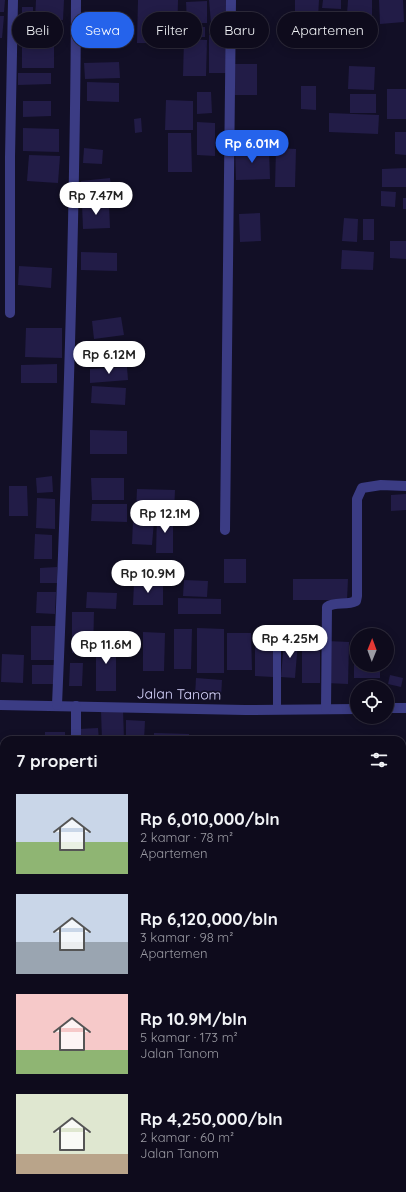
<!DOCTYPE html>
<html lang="id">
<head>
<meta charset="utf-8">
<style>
	body { margin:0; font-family:Quicksand,sans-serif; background:#171425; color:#f1f3f6; height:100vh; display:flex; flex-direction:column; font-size:15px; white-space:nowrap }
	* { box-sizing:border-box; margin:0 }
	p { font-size:13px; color:#9b9ba3 }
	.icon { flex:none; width:22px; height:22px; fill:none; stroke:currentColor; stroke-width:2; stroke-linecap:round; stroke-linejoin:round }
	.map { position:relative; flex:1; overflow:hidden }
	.sheet { position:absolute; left:0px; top:736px; width:406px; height:456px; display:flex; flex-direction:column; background:#0e0b1c; border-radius:12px 12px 0 0; box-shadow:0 2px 10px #0003,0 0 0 1px #2e2b3b }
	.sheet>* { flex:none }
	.guide { position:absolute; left:12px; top:12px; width:382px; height:36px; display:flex; gap:8px }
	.needle { width:26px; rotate:1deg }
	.buttons { position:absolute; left:350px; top:628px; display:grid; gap:8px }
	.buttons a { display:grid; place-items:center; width:44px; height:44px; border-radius:50%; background:#0e0b1c; box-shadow:0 2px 10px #0003,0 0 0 1px #2e2b3b; font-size:20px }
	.price { position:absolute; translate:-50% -34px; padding:0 9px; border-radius:14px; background:#fff; color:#222; font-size:13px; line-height:26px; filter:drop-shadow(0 1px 2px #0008) }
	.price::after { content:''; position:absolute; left:50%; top:24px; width:12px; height:9px; margin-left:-6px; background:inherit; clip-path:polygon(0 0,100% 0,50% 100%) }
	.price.current { background:#2563eb; color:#fff }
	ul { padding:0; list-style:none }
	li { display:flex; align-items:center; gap:12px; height:100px; padding:0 16px }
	li span { display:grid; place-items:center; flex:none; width:112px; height:80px; border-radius:0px; color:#555 }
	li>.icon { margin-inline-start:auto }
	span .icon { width:48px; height:48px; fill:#fffc; stroke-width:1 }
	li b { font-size:17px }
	h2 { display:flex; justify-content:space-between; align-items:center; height:48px; padding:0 16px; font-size:17px }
	.chip { padding:0 14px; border-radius:18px; background:#0e0b1c; box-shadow:0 2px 10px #0003,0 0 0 1px #2e2b3b; font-size:14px; line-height:36px }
	.chip.current { background:#2563eb; color:#fff }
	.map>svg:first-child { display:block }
	.building { fill:#221c47 }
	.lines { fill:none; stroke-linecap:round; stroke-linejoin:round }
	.service { stroke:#3b3c84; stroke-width:8 }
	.minor { stroke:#3b3c84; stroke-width:10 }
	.labels { text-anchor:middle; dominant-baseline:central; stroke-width:3.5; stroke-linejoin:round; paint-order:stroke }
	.street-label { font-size:14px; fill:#d8d5fe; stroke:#120f26 }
</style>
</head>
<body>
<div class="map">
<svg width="406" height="1192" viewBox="0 0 406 1192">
	<rect width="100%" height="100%" fill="#120f26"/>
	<!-- building -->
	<g class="building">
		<path d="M0,0H5L4,12H0Z"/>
		<path d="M36,0H64L63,20L35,19Z"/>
		<path d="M138,0H178L177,43H137Z"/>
		<path d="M209,0H227L228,23H211Z"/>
		<path d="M295,0H319L318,17H295Z"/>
		<path d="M323,0H341V9L322,8Z"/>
		<path d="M348,0H372V16L347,15Z"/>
		<path d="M379,0H403L404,22L380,24Z"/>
		<path d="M207,1V23H187L186,2Z"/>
		<path d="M22,7H33V14L22,15Z"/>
		<path d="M0,16H4L2,38H0Z"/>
		<rect x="187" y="27" width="18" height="10"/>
		<rect x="209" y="35" width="20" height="38"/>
		<path d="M184,39L207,40L206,76H183Z"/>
		<rect x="22" y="43" width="32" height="25"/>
		<path d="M119,62L120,78L85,79L84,63Z"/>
		<rect x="235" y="64" width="22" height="31"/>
		<path d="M349,66L375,67L374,90L348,89Z"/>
		<path d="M18,73H51V84L18,85Z"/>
		<path d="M87,82L119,83V102L87,101Z"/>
		<path d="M301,86H316V110L301,109Z"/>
		<rect x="387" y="89" width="19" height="30"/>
		<path d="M197,92H211L212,113L197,114Z"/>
		<rect x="350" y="94" width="26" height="19"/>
		<path d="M166,100L193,101V130H165Z"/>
		<path d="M23,101H51V116L23,117Z"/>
		<path d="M329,113L379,115L378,134L329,132Z"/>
		<path d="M141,118L142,132L135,133L134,119Z"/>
		<path d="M197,122L215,123V156L197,155Z"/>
		<path d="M23,128L59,129V152L23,151Z"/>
		<path d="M395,132H406V155L395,154Z"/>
		<path d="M168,133H191L192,172H168Z"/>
		<path d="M84,148L103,150L102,164L83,163Z"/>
		<path d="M276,148L296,149L295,187H275Z"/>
		<path d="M235,149H269L270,179L236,180Z"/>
		<path d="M29,155L60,156L58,183L27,181Z"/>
		<path d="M406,168V187H382V169Z"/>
		<path d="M110,178L112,194L83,197L81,181Z"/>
		<path d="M381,191L396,192L395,207L381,206Z"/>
		<rect x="403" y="198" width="3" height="11"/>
		<path d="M82,204H109L110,228L83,229Z"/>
		<path d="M260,213L261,241L240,242L239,214Z"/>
		<path d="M344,218L358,219L357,242L342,241Z"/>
		<rect x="363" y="219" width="11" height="21"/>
		<path d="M390,241H406V259L390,258Z"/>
		<path d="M342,250L374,252L373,270L341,269Z"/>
		<path d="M81,252L117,253V271L81,270Z"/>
		<path d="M19,266L52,268L51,288L18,285Z"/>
		<path d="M121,317L124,335L94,339L92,321Z"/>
		<path d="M26,328H62V358L25,357Z"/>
		<path d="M57,364V383H21V365Z"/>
		<path d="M127,367L128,380L90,383V369Z"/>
		<path d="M92,386L126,388L125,405L91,403Z"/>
		<path d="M90,430L127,431V454H90Z"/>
		<path d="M52,476L53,492L37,493L36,478Z"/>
		<path d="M91,478H124V500H92Z"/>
		<path d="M9,486H27L28,516H9Z"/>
		<path d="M137,489L175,490L174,513L136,511Z"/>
		<path d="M406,494V510L391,511V495Z"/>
		<path d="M37,498L55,499V529L36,528Z"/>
		<path d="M92,504H127V522L91,521Z"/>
		<path d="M157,515L173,516V553H156Z"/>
		<path d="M133,520L154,521L152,545L132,544Z"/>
		<path d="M35,534L52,535V559H34Z"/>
		<rect x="224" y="559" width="22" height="24"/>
		<path d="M57,567V583H40V568Z"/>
		<path d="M293,579H348L347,600H293Z"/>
		<path d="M184,580L208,581L207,597L183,596Z"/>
		<path d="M134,583H163V605H133Z"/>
		<path d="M37,592H56L55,614L36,613Z"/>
		<path d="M87,592L117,593L116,609L86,608Z"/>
		<path d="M178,598L221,599V614H178Z"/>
		<path d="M72,612H94L93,653H72Z"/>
		<rect x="31" y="626" width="26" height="34"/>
		<path d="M197,628L224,629V673H197Z"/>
		<path d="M174,629H192L191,669H174Z"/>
		<path d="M320,631V683H302V632Z"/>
		<path d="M143,632L165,633L164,671H143Z"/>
		<path d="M227,633H251L252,670H227Z"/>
		<path d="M255,638L273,639V677L255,676Z"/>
		<rect x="96" y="639" width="20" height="52"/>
		<path d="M284,640L298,641L295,678L281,677Z"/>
		<path d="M327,641L349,642L348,684L326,683Z"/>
		<path d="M354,642H357V665H380V678H354Z"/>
		<path d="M2,654L24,655L23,683L1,682Z"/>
		<path d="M70,663H83L82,686H69Z"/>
		<rect x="32" y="665" width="23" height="19"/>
		<path d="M390,675L403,678L401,687L388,684Z"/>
		<path d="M196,678L222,680L221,698L195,696Z"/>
		<path d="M123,710L124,740H102L101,711Z"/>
		<path d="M126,720L145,721L144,740H126Z"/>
		<path d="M98,728L99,740H79V729Z"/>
		<rect x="45" y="732" width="20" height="8"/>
		<path d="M154,733L189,734V740H154Z"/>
		<path d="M204,735H222L223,740H204Z"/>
		<rect x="402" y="1076" width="4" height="29"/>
		<path d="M44,1189L71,1191V1192H43Z"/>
	</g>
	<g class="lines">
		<!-- service -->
		<path class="service" d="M277,710V639"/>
		<!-- minor -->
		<g class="minor">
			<path d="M10,313V157L13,0"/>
			<path d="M225,530L231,0"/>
			<path d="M0,705L245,710L357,709"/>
			<path d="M57,705C67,470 75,235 76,0"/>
			<path d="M387,708H406"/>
			<path d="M326,709L327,607C335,601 346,606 356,601L357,596V499L362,488L381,485L406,486"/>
			<path d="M76,740V706"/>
			<path d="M286,1188V1192"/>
		</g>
	</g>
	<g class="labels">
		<!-- street labels -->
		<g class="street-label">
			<text transform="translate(179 694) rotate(1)">Jalan Tanom</text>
		</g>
	</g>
</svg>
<div class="buttons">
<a><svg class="needle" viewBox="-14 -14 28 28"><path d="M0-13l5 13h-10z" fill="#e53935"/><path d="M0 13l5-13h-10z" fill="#9b9ba3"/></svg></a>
<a><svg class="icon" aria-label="locate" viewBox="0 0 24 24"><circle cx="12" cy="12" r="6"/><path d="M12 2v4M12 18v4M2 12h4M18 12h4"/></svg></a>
</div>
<b class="price current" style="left:252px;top:164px">Rp 6.01M</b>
<b class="price" style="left:96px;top:216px">Rp 7.47M</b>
<b class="price" style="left:109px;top:375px">Rp 6.12M</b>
<b class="price" style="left:165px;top:534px">Rp 12.1M</b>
<b class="price" style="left:148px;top:594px">Rp 10.9M</b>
<b class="price" style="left:290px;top:659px">Rp 4.25M</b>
<b class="price" style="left:106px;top:665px">Rp 11.6M</b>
<div class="guide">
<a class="chip">Beli</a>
<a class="chip current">Sewa</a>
<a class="chip">Filter</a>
<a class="chip">Baru</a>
<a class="chip">Apartemen</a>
</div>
<section class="sheet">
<h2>7 properti<svg class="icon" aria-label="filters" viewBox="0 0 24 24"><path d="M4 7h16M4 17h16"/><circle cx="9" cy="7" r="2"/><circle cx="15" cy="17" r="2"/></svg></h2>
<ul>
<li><span style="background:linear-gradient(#c9d6e8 60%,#8fb573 0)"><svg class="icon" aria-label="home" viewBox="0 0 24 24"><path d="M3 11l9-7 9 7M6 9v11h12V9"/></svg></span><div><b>Rp 6,010,000/bln</b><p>2 kamar · 78 m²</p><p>Apartemen</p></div></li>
<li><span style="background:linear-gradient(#c9d6e8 60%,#9aa5b1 0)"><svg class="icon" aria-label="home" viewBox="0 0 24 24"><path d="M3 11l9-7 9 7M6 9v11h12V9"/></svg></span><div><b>Rp 6,120,000/bln</b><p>3 kamar · 98 m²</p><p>Apartemen</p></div></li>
<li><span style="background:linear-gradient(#f6c9c9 70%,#8fb573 0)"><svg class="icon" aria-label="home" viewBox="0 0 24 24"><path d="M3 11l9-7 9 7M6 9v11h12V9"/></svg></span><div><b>Rp 10.9M/bln</b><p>5 kamar · 173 m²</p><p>Jalan Tanom</p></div></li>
<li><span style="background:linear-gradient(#dfe7d0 75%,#b9a48a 0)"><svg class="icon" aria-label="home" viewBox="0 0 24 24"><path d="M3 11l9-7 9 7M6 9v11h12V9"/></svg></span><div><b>Rp 4,250,000/bln</b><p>2 kamar · 60 m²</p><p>Jalan Tanom</p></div></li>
</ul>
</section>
</div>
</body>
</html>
